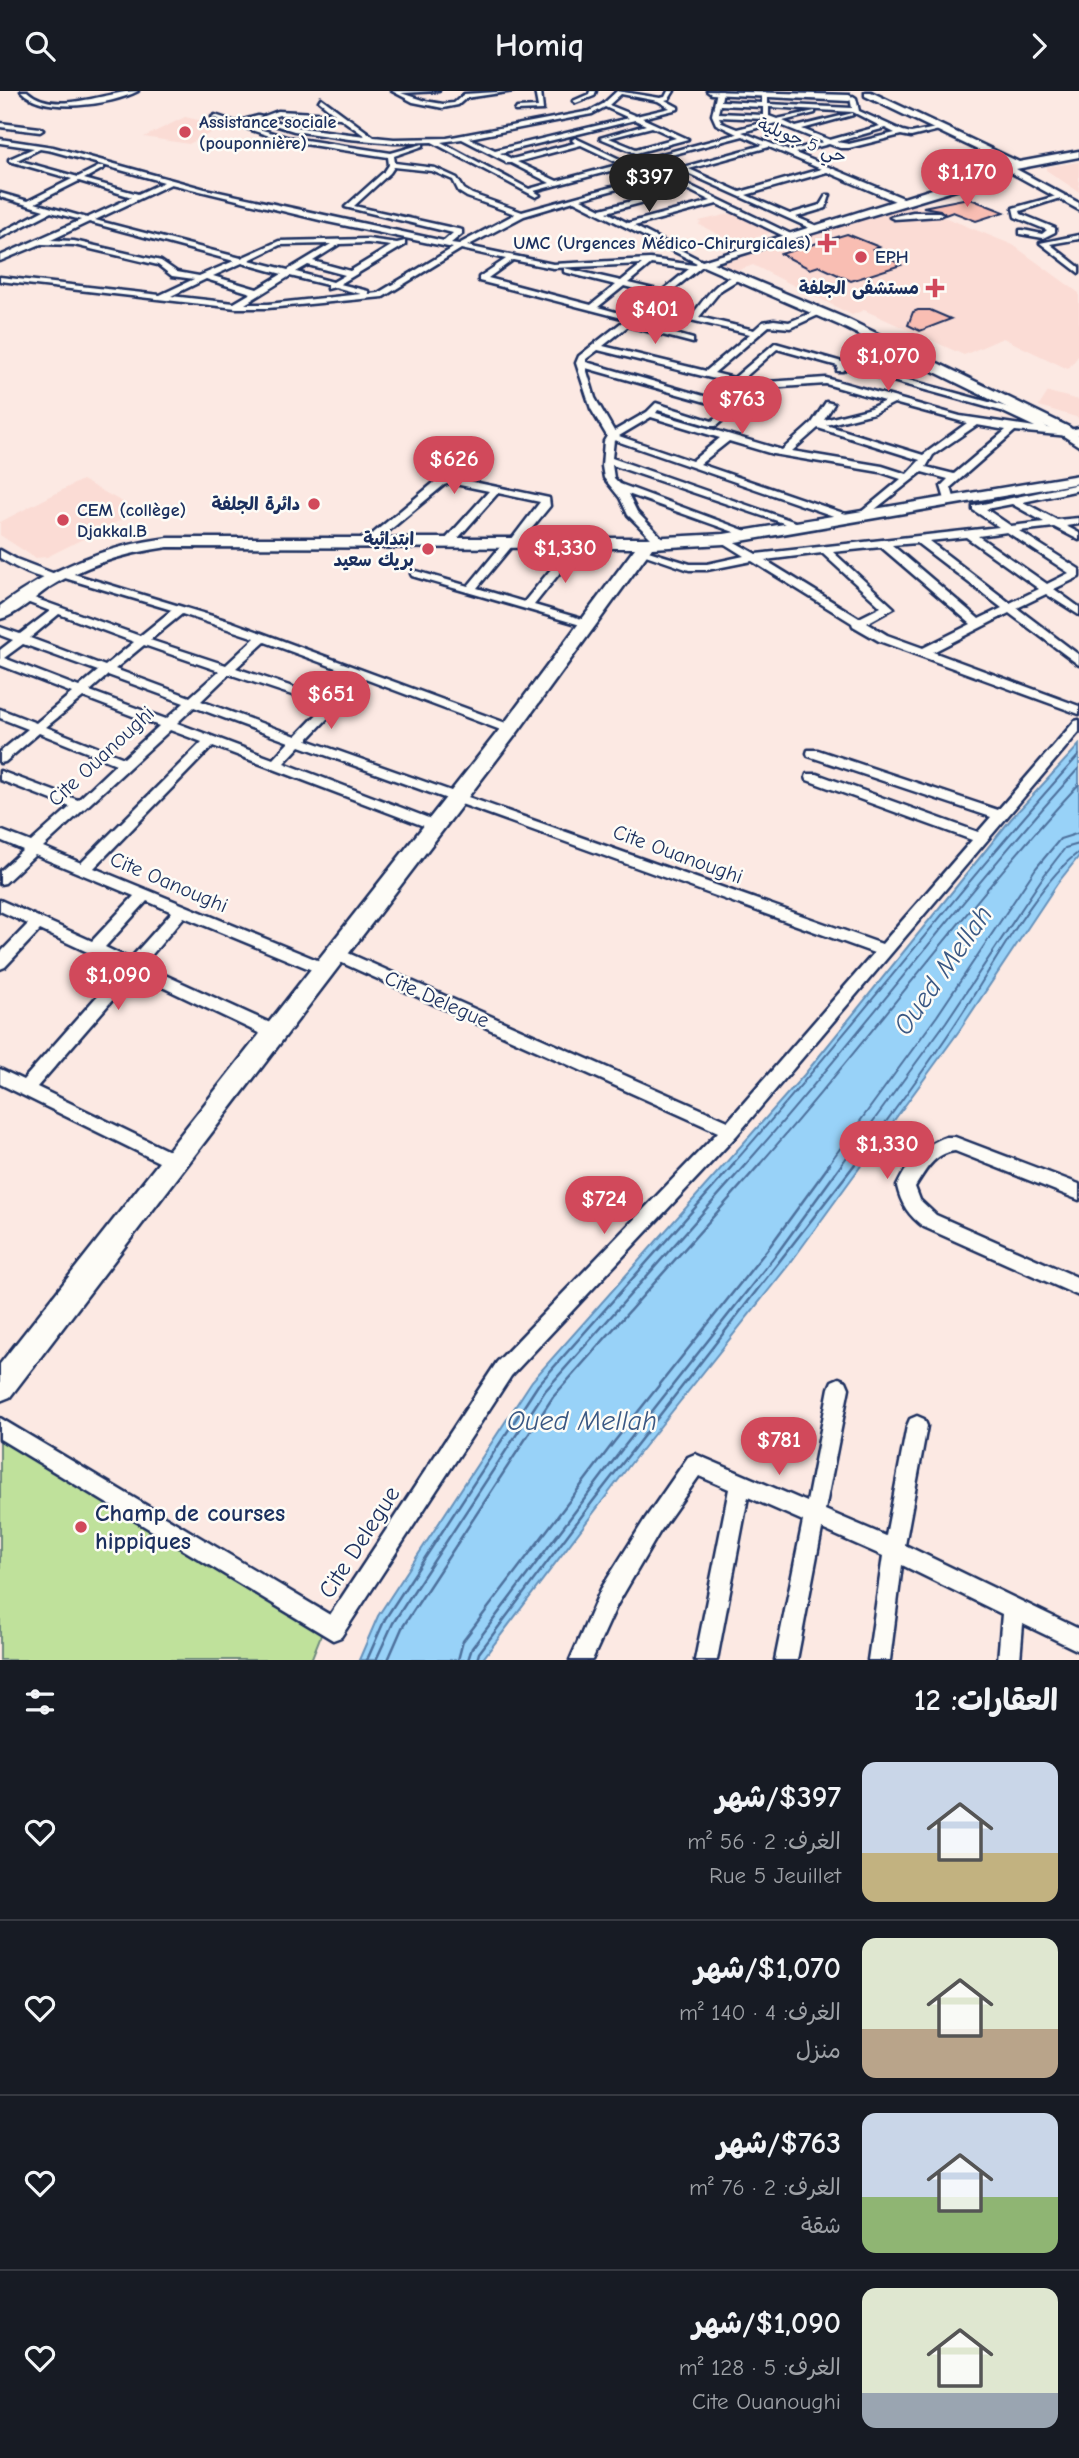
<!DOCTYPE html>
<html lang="ar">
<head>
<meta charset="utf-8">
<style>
	body { margin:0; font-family:"Comic Neue","Playpen Sans Arabic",sans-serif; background:#20242c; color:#f1f3f6; direction:rtl; height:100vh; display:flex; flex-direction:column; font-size:26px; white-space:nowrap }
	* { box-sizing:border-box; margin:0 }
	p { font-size:23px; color:#9ea1a6 }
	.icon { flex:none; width:38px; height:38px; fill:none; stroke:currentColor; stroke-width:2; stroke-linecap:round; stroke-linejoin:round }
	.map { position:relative; height:1569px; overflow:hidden; direction:ltr }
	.sheet { display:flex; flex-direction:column; background:#171b24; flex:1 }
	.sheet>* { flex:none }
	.price { position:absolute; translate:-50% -60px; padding:0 16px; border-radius:24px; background:#d1495b; color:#fff; font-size:23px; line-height:46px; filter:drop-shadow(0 2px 4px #0008) }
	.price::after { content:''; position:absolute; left:50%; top:42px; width:21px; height:16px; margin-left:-10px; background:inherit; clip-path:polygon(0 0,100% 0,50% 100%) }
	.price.active { background:#222; color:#fff }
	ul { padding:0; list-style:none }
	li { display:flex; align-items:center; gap:21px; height:175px; padding:0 21px }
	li+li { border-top:2px solid #363941 }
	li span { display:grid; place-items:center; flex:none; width:196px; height:140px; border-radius:14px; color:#555 }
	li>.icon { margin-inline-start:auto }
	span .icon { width:84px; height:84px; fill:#fffc; stroke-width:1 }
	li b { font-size:30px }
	h2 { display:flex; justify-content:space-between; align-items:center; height:84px; padding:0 21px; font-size:30px }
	header { display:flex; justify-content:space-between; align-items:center; height:91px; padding:0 21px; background:#171b24; font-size:32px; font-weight:800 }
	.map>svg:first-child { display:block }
	.built { fill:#fbdcd5 }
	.green { fill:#bfe19b; stroke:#6d887c; stroke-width:2 }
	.water { fill:#98d2f8; stroke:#6691ba; stroke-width:2 }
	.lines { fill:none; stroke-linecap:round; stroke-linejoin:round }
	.shore-far1 { stroke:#4d709c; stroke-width:2 }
	.shore { stroke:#4d709c; stroke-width:2.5 }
	.building { fill:#f9beb3; stroke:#1b2f5e; stroke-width:2 }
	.street-casing { stroke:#1b2f5e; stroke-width:5 }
	.secondary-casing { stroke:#1b2f5e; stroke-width:5 }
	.street { fill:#fdfcf7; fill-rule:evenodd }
	.secondary { fill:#fdfcf7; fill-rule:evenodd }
	.poi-dot { fill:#d1495b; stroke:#fdfcf7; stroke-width:2.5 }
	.labels { text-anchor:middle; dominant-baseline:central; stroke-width:5; stroke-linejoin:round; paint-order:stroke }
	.far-poi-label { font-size:18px; font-weight:bold; fill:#1b2f5e; stroke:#fdfcf7; text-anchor:end }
	.far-street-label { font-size:18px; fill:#1b2f5e; stroke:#fdfcf7 }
	.street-label { font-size:21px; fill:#1b2f5e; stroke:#fdfcf7 }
	.near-poi-label { font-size:24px; font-weight:bold; fill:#1b2f5e; stroke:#fdfcf7; text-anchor:start }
	.near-street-label { font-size:24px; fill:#1b2f5e; stroke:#fdfcf7 }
	.near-water-label { font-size:28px; font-style:italic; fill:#3a5884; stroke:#fdfcf7 }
</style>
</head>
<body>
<header><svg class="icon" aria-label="forward" viewBox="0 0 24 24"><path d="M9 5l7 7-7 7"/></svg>Homiq<svg class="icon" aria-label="search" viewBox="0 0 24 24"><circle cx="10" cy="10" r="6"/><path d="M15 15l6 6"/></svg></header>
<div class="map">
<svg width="1079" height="1569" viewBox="0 0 1079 1569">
	<rect width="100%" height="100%" fill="#fce9e3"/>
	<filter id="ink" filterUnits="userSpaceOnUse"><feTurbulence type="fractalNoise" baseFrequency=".0143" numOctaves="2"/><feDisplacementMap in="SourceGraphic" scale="14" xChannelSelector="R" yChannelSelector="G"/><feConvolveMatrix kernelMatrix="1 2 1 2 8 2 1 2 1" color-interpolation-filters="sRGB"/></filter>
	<g filter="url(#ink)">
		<!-- built -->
		<g class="built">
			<path d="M185,26L225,35L189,53L144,46Z"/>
			<path d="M1079,71V101L1046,79L1047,76Z"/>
			<path d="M912,113L1013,154L1079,202V264L1068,278L1003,247L964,264L864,219L852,224L753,174L736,180L718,171Z"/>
			<path d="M734,122L772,141L737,153L698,133L701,132L699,130Z"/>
			<path d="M1048,301L1079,309V327L1039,315Z"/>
			<path d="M82,389L139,420L47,466L35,467L0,444V431Z"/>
		</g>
		<!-- green -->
		<g class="green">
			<path d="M741,293L766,295L765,321L740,319Z"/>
			<path d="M0,1338L325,1534L311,1569H0Z"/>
		</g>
		<!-- water -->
		<path class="water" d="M1079,654V765L1057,793L959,940L791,1171L635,1367L482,1569H359L378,1525L532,1290L804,984L1011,728Z"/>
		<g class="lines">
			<!-- shore-far1 -->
			<g class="shore-far1">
				<path d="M732,1074C851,940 959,797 1079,664"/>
				<path d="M745,1074C860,945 962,805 1079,677"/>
				<path d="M759,1074C869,950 966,815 1079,693"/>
				<path d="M828,1074L937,925L1036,777L1060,748L1079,742"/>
				<path d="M841,1074L946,931L1045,783L1065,757L1079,753"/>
				<path d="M854,1074C891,1024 929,974 963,921C991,878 1039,790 1079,761"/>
			</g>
			<!-- shore -->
			<g class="shore">
				<path d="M367,1569L385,1528L538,1294L734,1073"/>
				<path d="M376,1569L393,1532L545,1300L746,1073"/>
				<path d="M388,1569L402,1537L553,1306L760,1073"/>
				<path d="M458,1569L463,1550L614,1351L770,1155L830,1073"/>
				<path d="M468,1569L472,1557L623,1357L778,1161L842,1073"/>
				<path d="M477,1569L479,1562L593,1410L855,1073"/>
			</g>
		</g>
		<!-- building -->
		<g class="building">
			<path d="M968,107L1004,121L976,130L953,121L945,124L940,119L923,116Z"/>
			<path d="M847,143L879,156L873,158L901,174L851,190L819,175L810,178L781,163Z"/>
			<path d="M918,219H930L951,228L920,240L908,234L913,221Z"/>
		</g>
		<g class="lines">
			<!-- street casing -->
			<g class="street-casing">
				<g id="street">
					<path d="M21,0H27C55,26 106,0 138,0C111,14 44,24 21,0Z"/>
					<path d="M392,0H439L401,2L425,10L443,13L454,12L464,3L514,0L466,7L458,14L443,17L413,11Z"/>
					<path d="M535,0H541L543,19L515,20L517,17L538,16Z"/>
					<path d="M590,0H596L594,5L576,12L573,10L589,3Z"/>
					<path d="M617,0L660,7L665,6L668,0H674L669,8L665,9L678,16V18L642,27L688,48L636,62L600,47L646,34L635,29L500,62L512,68L575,52L572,49L575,47L628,72L737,43L716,33L712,24L717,0H723L721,10L762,12V3L765,1L768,3V13L852,17L850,7L853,5L856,7L859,20L903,40L911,42L936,37L939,39L911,46L901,44L849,57H840L829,53L795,62L908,109V113H902L827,81L746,104L790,123L820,114L826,104H830L826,117L796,126L817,135L818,137L814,139L683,80L668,84L795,145L788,147L717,113L634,135L706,172L653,215L692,224C705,208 715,190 736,184L740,186L739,188L721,199L699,226L754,239L763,231L774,229L789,231L816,220L823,222L790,237L769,235L714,282L734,287L775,252L842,271L856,258L884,247L887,248V252L862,262L850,273L1007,316L1037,329L1048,337L1069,339L1079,337V343L1069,345L1015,340L951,396L955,410L954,412H946L941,395L948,388L922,381L864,427L859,424L860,422L901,388L880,381L773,363L729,350L700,373L852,425V429L848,430L614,349L612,367L807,435L806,437H798L612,374L614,387L620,393L757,444L752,447L748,446L628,403L637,421L667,452L662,455L658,454L628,424L620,407L604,387L602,375L604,350L607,345L591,318L576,272L579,265L626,228L479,190V186L506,168L461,158L383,206L268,217H236L0,190V186L160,204L194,188L172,185L158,174L74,154L41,153L0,170V165L81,129L51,121L0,147V142L44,119L0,106V102L28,110L72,88L9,70V68L34,57L0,52V48L53,56L205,98L444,150L453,142L345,116L385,80L389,74L388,66L285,50L212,26L215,24L236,31L258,25L262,26L278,20L335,23L319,10L321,7L374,46L394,48L447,47L590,20L603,13ZM621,3L658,10L670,17L636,25L609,14ZM720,14L763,16V24L718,22ZM605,16L629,27L495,59L469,47L592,23ZM769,16L853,21L880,35L830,49L802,38L853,24V22L796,36L783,30L815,22V20L777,28L769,25ZM279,24L340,27L365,45L295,36L268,28ZM719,26L765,28L770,30L737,38L722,32ZM258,29L294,40L349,48L394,52L432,51L536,106L540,104L534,100L743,45L763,54L522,121L472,103L464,98L457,87L435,77L395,72L394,65L423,55V53L391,62L286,46L243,33ZM776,32L823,51L789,60L742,41ZM652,36L676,47L636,58L609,47ZM885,37L895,42L849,53L836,51ZM462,48L505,70L506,72H511L550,92L529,98L441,51ZM581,54L621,73L557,90L517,71ZM769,56L821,78L740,101L689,78ZM40,58L52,60L164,91L138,103L84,88L104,77V75H100L78,86L17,69ZM394,76L432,80L453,89L459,101L467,106L515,123L459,153L451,152L462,143V139L354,115L390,82ZM661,86L683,97L601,118L581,108ZM79,90L132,106L87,127L35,112ZM171,93L328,131L453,157L378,202L369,203L368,200L340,193L405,154V150L397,152L368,148L279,150L241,167L95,129ZM689,99L711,110L628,132L607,121ZM574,110L697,172L694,174L650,168L553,173L467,155L524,125ZM89,131L234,170L199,185L177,181L161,170L74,150L51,149ZM368,152L391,155L350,180L313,170L340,153ZM331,153L288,179L249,169L280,154ZM513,169L553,177L642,173L621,190L564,177V181L616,194L591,214L488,187ZM242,172L282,183L257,198L213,185ZM651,173L689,178L662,200L628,192ZM308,174L345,184L333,191L296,181ZM290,185L327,194V198L335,196L361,203L268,213H245ZM206,188L251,202L234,212L171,205ZM624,195L657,204L630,225L598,216ZM648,219L750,243L706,280L603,255L628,235L693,252V248L633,231ZM777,258L838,275L837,280H843L846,277L1001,320L1035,336L960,325L826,287L767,291L743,288ZM598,259L731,292L728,312L586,271V268ZM586,277L727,317V318L712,330L656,312L647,321L614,340L595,307ZM740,293L767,297L826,293L885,310L868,318L824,329L834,313L826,311L812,332L782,359L656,322L658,319L710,335H716L738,316ZM894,312L967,332L923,364L826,334L874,322ZM651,326L720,347L692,370L619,345ZM977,334L1006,339L954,383L926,376L933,364ZM818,337L920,369L907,383L882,375L792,360Z"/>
					<path d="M0,32L40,37L43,39L40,41L0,36Z"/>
					<path d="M1060,104L1066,105L1020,120L1021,123L1055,137V141L1043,147L1020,143V139H1023L1042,143L1047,139L1015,126L1013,117Z"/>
					<path d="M913,121H939L943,123L939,125L894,128L890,126Z"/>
					<path d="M1079,144V148L1050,153L1079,176V182L1040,152Z"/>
					<path d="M450,386L549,407L550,415L518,454L512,455L477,497L524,511L574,450H582V454L534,514L592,531V535H584L412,485L411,483L416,480L468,495L505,450L511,449L540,411L498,402L452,454H444V450L489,400L450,392L444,394L372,454H364V450L436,390Z"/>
					<path d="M1079,393V399L1023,411L1057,429L1079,427V433L1066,435L1079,442V449L1054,436L1019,440L1079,478V486L1054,498L1079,516V524L1046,503L1017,517L1079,564V574L1009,522L933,561L1079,615V623L879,550L853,535L852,532L752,470L707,479H689L637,461L642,458L690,473H707L744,465L720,450L719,448L724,445L756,463L999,436L973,419V415ZM1012,413L1044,431L1011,435L986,418ZM1007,441L1069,482L1047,493L978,445ZM966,446L1039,498L1010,512L929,450ZM917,452L1002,517L979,528L892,454ZM881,456L971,533L923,557L887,544L867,532L894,517L833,461ZM822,462L881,516L859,527L765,469Z"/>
					<path d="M0,459L16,468L55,483L56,480H64L232,531L514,635L516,638L514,641H506L365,588L307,649L882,853L972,749L807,689L806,686L807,683H817L978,741L991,726L808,665L807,662L808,659H818L998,719L1075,630L1079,629V641L737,1044L511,1285L341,1546L333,1549L0,1348V1327L330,1524L497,1271L718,1041L329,866L327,862L329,858H339L728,1030L874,862L300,655L284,672L439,731L441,734L434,739L429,737L213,655L94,777L327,873L329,877L327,881H317L184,826L143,874L279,936L281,941L279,946L273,947L267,946L135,883L37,996L179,1065L181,1070L179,1075L173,1078L167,1075L0,993V978L23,989L122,877L40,839L5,876L0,878V862L28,833L0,820V809L92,850L134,805L35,764L5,792L0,793V780L23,759L0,749V739L31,751L70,716L0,689V680L78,709L116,673L39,642L5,671L0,672V661L28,638L0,627V618L36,632L72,602L0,574V559L13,549L0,544V536L20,543L50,520L19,508V504L23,503L140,545L172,519L58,485L57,488C40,490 14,476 0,467ZM59,523L134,551L105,575L30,547ZM182,523L255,547L226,574L150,549ZM265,551L355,584L331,609L236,577ZM23,553L98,580L79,596L4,567ZM144,554L219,580L190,606L115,578ZM229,583L325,615L296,645L201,610ZM108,584L184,612L166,628L90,600ZM83,606L159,635L124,667L46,636ZM194,616L289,651L273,668L177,632ZM170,639L202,651L81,772L43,756ZM147,810L172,821L130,868L105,856Z"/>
					<path d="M946,1046H955L1079,1093V1109L955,1060C934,1062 925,1080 915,1096L920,1109L936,1124L1079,1187V1205L924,1136C909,1125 901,1113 897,1095C908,1072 922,1054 946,1046Z"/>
					<path d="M839,1287L846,1290L849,1297L825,1419L886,1445L907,1335L910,1328L917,1325L924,1328L927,1335L905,1454L1079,1538V1560L1023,1533L1020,1569H998L1002,1523L902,1474L890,1569H868L883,1465L822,1438L797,1569H775L803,1430L748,1406L717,1569H695L729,1398L699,1385L659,1442L617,1514L592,1569H570L601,1498L645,1428L688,1366L695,1363L807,1411L829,1297L832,1290Z"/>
				</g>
			</g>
			<!-- secondary casing -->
			<g class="secondary-casing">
				<g id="secondary">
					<path d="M707,0L849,4L854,7L849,10L711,3Z"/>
					<path d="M865,1H871L1019,71L1079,60V66L1016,78L1079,112V119L1008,80L966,96L713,172L847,228L1069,336L1079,344V355L1059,342L839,234L696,172L1009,74L865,5Z"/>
					<path d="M1079,384V392L724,453L652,457L517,642L10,1306L0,1310V1273L503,634L635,457L168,456C126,462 87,473 50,496C35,506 17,524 0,528V515C52,477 104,455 168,447H647L724,443Z"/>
				</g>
			</g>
			<!-- street -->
			<use href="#street" class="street"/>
			<!-- secondary -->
			<use href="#secondary" class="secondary"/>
		</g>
	</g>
	<!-- markers -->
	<g class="poi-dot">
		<circle cx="185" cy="41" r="7"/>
		<path d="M823.5 141.5h7v7h7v7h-7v7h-7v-7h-7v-7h7z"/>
		<circle cx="861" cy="166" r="7"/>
		<path d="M931.5 186.5h7v7h7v7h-7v7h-7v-7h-7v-7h7z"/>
		<circle cx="314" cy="413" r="7"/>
		<circle cx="63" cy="429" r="7"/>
		<circle cx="428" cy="458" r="7"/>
		<circle cx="81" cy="1436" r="7"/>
	</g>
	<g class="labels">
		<!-- far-poi labels -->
		<g class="far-poi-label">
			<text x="199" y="31" text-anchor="start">Assistance sociale<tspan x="199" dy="21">(pouponnière)</tspan></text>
			<text x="811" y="152">UMC (Urgences Médico-Chirurgicales)</text>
			<text x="875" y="166" text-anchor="start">EPH</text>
			<text x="919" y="197">مستشفى الجلفة</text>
			<text x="300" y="413">دائرة الجلفة</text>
			<text x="77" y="419" text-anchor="start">CEM (collège)<tspan x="77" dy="21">Djakkal.B</tspan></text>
			<text x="414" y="448">ابتدائية<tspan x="414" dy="21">بريك سعيد</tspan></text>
		</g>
		<!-- far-street labels -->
		<g class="far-street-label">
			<text transform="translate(802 50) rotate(22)">حي 5 جويلية</text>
		</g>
		<!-- street labels -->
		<g class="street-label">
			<text transform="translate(101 665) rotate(-43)">Cite Ouanoughi</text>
			<text transform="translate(678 763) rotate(20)">Cite Ouanoughi</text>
			<text transform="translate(169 791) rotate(23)">Cite Oanoughi</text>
			<text transform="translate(437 908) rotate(24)">Cite Delegue</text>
		</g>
		<!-- near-poi labels -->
		<g class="near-poi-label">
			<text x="95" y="1422">Champ de courses<tspan x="95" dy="28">hippiques</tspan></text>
		</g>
		<!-- near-street labels -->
		<g class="near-street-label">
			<text transform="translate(359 1451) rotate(-57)">Cite Delegue</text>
		</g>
		<!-- near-water labels -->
		<g class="near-water-label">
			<text transform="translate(943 879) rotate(-55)">Oued Mellah</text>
			<text x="582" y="1330">Oued Mellah</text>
		</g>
	</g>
</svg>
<b class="price" style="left:967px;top:118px">$1,170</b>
<b class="price active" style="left:649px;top:123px">$397</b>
<b class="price" style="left:655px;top:255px">$401</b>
<b class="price" style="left:888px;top:302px">$1,070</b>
<b class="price" style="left:742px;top:345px">$763</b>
<b class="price" style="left:454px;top:405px">$626</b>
<b class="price" style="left:565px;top:494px">$1,330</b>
<b class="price" style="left:331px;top:640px">$651</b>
<b class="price" style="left:118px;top:921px">$1,090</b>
<b class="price" style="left:887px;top:1090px">$1,330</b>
<b class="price" style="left:604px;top:1145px">$724</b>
<b class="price" style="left:779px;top:1386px">$781</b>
</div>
<section class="sheet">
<h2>العقارات: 12<svg class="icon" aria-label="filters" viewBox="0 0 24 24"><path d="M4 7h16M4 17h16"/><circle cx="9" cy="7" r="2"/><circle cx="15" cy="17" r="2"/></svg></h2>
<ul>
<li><span style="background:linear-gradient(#c9d6e8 65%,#c2b280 0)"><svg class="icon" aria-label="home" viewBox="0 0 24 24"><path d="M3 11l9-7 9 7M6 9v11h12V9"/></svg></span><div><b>$397/شهر</b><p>الغرف: 2 · 56 m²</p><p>Rue 5 Jeuillet</p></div><svg class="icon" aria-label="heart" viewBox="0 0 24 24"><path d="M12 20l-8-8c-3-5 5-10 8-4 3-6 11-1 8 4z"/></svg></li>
<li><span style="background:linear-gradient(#dfe7d0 65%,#b9a48a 0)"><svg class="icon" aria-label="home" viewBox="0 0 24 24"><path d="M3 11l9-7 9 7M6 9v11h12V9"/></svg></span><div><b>$1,070/شهر</b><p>الغرف: 4 · 140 m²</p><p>منزل</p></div><svg class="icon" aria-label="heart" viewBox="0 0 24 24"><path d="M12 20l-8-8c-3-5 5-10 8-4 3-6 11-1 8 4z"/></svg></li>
<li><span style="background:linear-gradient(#c9d6e8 60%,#8fb573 0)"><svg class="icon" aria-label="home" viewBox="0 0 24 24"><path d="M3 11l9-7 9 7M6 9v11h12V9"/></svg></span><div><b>$763/شهر</b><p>الغرف: 2 · 76 m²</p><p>شقة</p></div><svg class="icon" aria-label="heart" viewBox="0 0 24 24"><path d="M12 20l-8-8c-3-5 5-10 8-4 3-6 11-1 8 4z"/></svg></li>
<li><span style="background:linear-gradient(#dfe7d0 75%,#9aa5b1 0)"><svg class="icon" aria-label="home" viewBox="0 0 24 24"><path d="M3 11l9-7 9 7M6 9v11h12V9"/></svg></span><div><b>$1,090/شهر</b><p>الغرف: 5 · 128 m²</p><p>Cite Ouanoughi</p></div><svg class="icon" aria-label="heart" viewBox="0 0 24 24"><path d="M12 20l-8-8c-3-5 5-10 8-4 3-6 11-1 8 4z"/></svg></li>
</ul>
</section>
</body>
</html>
